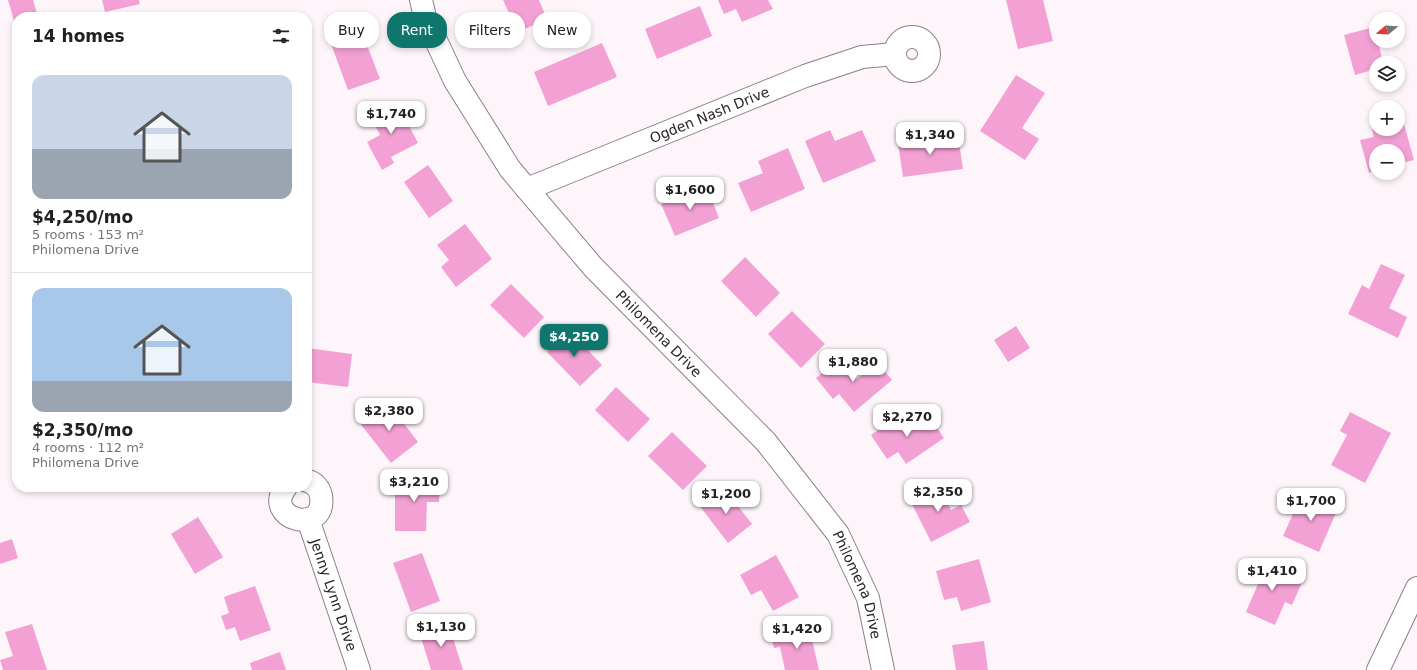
<!DOCTYPE html>
<html lang="en">
<head>
<meta charset="utf-8">
<style>
	body { margin:0; font-family:"DejaVu Sans",sans-serif; background:#f6f6f6; color:#202124; height:100vh; display:flex; flex-direction:column; font-size:15px; white-space:nowrap }
	* { box-sizing:border-box; margin:0 }
	p { font-size:13px; color:#757577 }
	.icon { flex:none; width:22px; height:22px; fill:none; stroke:currentColor; stroke-width:2; stroke-linecap:round; stroke-linejoin:round }
	.map { position:relative; flex:1; overflow:hidden }
	.details { position:absolute; left:12px; top:12px; width:300px; height:480px; display:flex; flex-direction:column; background:#fff; border-radius:16px; box-shadow:0 2px 6px #0003 }
	.details>* { flex:none }
	.top-card { position:absolute; left:324px; top:12px; width:380px; height:36px; display:flex; gap:8px }
	.needle { width:26px; rotate:252deg }
	.buttons { position:absolute; left:1369px; top:12px; display:grid; gap:8px }
	.buttons a { display:grid; place-items:center; width:36px; height:36px; border-radius:50%; background:#fff; box-shadow:0 2px 6px #0003; font-size:20px }
	.price { position:absolute; translate:-50% -34px; padding:0 9px; border-radius:8px; background:#fff; color:#222; font-size:13px; line-height:26px; filter:drop-shadow(0 1px 2px #0008) }
	.price::after { content:''; position:absolute; left:50%; top:24px; width:12px; height:9px; margin-left:-6px; background:inherit; clip-path:polygon(0 0,100% 0,50% 100%) }
	.price.selected { background:#0f766e; color:#fff }
	ul { padding:0; list-style:none }
	li { display:grid; align-content:center; gap:8px; height:212px; padding:0 20px }
	li+li { border-top:1px solid #e0e0e0 }
	li span { display:grid; place-items:center; height:124px; border-radius:12px; color:#555 }
	li>.icon { margin-inline-start:auto }
	span .icon { width:72px; height:72px; fill:#fffc; stroke-width:1 }
	li b { font-size:17px }
	h2 { display:flex; justify-content:space-between; align-items:center; height:48px; padding:0 20px; font-size:17px }
	.chip { padding:0 14px; border-radius:16px; background:#fff; box-shadow:0 2px 6px #0003; font-size:14px; line-height:36px }
	.chip.selected { background:#0f766e; color:#fff }
	.map>svg:first-child { display:block }
	.building { fill:#f3a1d4 }
	.lines { fill:none; stroke-linecap:round; stroke-linejoin:round }
	.minor-casing { stroke:#907e89; stroke-width:24 }
	.minor { stroke:#fff; stroke-width:22 }
	.labels { text-anchor:middle; dominant-baseline:central; stroke-width:4; stroke-linejoin:round; paint-order:stroke }
	.street-label { font-size:14px; fill:#2b2328; stroke:#fff }
</style>
</head>
<body>
<div class="map">
<svg width="1417" height="670" viewBox="0 0 1417 670">
	<rect width="100%" height="100%" fill="#fef5fa"/>
	<!-- building -->
	<g class="building">
		<path d="M8,0H33L38,17H17V31Z"/>
		<path d="M102,0H139L140,4L105,12Z"/>
		<path d="M503,0H539L547,19L518,32Z"/>
		<path d="M718,0H768L773,9L742,22L736,9L724,14Z"/>
		<path d="M1006,0H1043L1053,41L1018,49Z"/>
		<path d="M700,6L712,36L657,59L645,29Z"/>
		<path d="M1374,27L1376,41H1378L1383,63H1376V69L1355,75L1344,35Z"/>
		<path d="M362,32L380,79L348,90L331,44Z"/>
		<path d="M602,43L617,77L548,106L534,72Z"/>
		<path d="M1016,75L1045,93L1022,128L1039,139L1025,160L980,131Z"/>
		<path d="M396,101L418,143L391,157L394,163L382,170L367,142L380,135L370,115Z"/>
		<path d="M1401,113L1414,160L1398,164V151H1376V170L1369,173L1360,140L1374,137L1370,122L1376,120V129H1398V114Z"/>
		<path d="M830,130L835,141L862,130L876,161L823,183L805,141Z"/>
		<path d="M958,136L963,169L903,177L898,144Z"/>
		<path d="M788,148L805,189L751,212L738,183L763,173L758,161Z"/>
		<path d="M428,165L453,201L429,218L404,182Z"/>
		<path d="M706,185L719,218L675,236L661,204Z"/>
		<path d="M465,224L492,259L456,287L441,267L449,260L437,245Z"/>
		<path d="M745,257L780,293L756,317L721,281Z"/>
		<path d="M1381,264L1405,275L1389,308L1407,317L1398,338L1348,314L1362,285L1369,289Z"/>
		<path d="M511,284L544,317L524,338L490,305Z"/>
		<path d="M792,311L825,344L801,368L768,334Z"/>
		<path d="M1016,326L1030,348L1008,362L994,340Z"/>
		<path d="M569,330L602,365L580,386L547,352Z"/>
		<path d="M307,348L352,354L348,387L307,382Z"/>
		<path d="M840,358L857,379L877,362L892,380L854,412L839,394L833,399L816,378Z"/>
		<path d="M616,387L650,419L628,442L595,410Z"/>
		<path d="M387,401L418,442L391,463L359,422Z"/>
		<path d="M906,411L917,427L930,418L944,438L906,464L898,452L887,459L871,435Z"/>
		<path d="M1350,412L1391,433L1365,483L1331,465L1347,435L1340,431Z"/>
		<path d="M672,432L707,466L683,490L648,456Z"/>
		<path d="M395,479L440,480L439,502H427L426,531H395Z"/>
		<path d="M938,484L951,510L961,505L970,522L931,542L909,498Z"/>
		<path d="M723,487L752,524L728,543L699,505Z"/>
		<path d="M1303,492L1338,508L1319,552L1283,536Z"/>
		<path d="M198,517L223,557L195,574L171,534Z"/>
		<path d="M12,539L18,558L0,564V543Z"/>
		<path d="M422,553L440,601L411,612L393,563Z"/>
		<path d="M776,555L799,597L773,611L761,590L751,595L740,575Z"/>
		<path d="M979,559L991,602L961,611L957,597L944,600L936,571Z"/>
		<path d="M1256,560L1303,580L1292,605L1285,602L1275,625L1246,612L1258,584L1248,579Z"/>
		<path d="M255,586L271,630L240,641L235,627L226,630L221,616L229,613L224,597Z"/>
		<path d="M448,622L463,670H431L419,631Z"/>
		<path d="M32,624L47,670H3L0,660L13,656L5,632Z"/>
		<path d="M809,627L819,670H785L780,647L774,648L771,636Z"/>
		<path d="M984,641L988,670H956L952,645Z"/>
		<path d="M280,652L286,670H252L250,663Z"/>
	</g>
	<g class="lines">
		<!-- minor casing -->
		<g class="minor-casing">
			<g id="minor">
				<path id="s1" d="M421,0L425,17L455,81L510,169L593,267L766,442L838,534L868,598L883,670"/>
				<circle cx="912" cy="54" r="17"/>
				<path id="s2" d="M527,189L805,76L862,57L895,54"/>
				<path d="M286,487C261,519 327,537 321,496C320,489 314,482 307,481"/>
				<path id="s3" d="M308,519L359,670"/>
				<path d="M1378,670L1417,588"/>
			</g>
		</g>
		<!-- minor -->
		<use href="#minor" class="minor"/>
	</g>
	<g class="labels">
		<!-- street labels -->
		<g class="street-label">
			<text stroke="none"><textPath href="#s2" startOffset="197">Ogden Nash Drive</textPath></text>
			<text stroke="none"><textPath href="#s1" startOffset="414">Philomena Drive</textPath></text>
			<text stroke="none"><textPath href="#s1" startOffset="738">Philomena Drive</textPath></text>
			<text stroke="none"><textPath href="#s3" startOffset="80">Jenny Lynn Drive</textPath></text>
		</g>
	</g>
</svg>
<div class="buttons">
<a><svg class="needle" viewBox="-14 -14 28 28"><path d="M0-13l5 13h-10z" fill="#e53935"/><path d="M0 13l5-13h-10z" fill="#757577"/></svg></a>
<a><svg class="icon" aria-label="layers" viewBox="0 0 24 24"><path d="M12 4l9 5-9 5-9-5zM3 14l9 5 9-5"/></svg></a>
<a>+</a>
<a>−</a>
</div>
<b class="price" style="left:391px;top:135px">$1,740</b>
<b class="price" style="left:930px;top:156px">$1,340</b>
<b class="price" style="left:690px;top:211px">$1,600</b>
<b class="price selected" style="left:574px;top:358px">$4,250</b>
<b class="price" style="left:853px;top:383px">$1,880</b>
<b class="price" style="left:389px;top:432px">$2,380</b>
<b class="price" style="left:907px;top:438px">$2,270</b>
<b class="price" style="left:414px;top:503px">$3,210</b>
<b class="price" style="left:938px;top:513px">$2,350</b>
<b class="price" style="left:726px;top:515px">$1,200</b>
<b class="price" style="left:1311px;top:522px">$1,700</b>
<b class="price" style="left:1272px;top:592px">$1,410</b>
<b class="price" style="left:441px;top:648px">$1,130</b>
<b class="price" style="left:797px;top:650px">$1,420</b>
<div class="top-card">
<a class="chip">Buy</a>
<a class="chip selected">Rent</a>
<a class="chip">Filters</a>
<a class="chip">New</a>
</div>
<section class="details">
<h2>14 homes<svg class="icon" aria-label="filters" viewBox="0 0 24 24"><path d="M4 7h16M4 17h16"/><circle cx="9" cy="7" r="2"/><circle cx="15" cy="17" r="2"/></svg></h2>
<ul>
<li><span style="background:linear-gradient(#c9d6e8 60%,#9aa5b1 0)"><svg class="icon" aria-label="home" viewBox="0 0 24 24"><path d="M3 11l9-7 9 7M6 9v11h12V9"/></svg></span><div><b>$4,250/mo</b><p>5 rooms · 153 m²</p><p>Philomena Drive</p></div></li>
<li><span style="background:linear-gradient(#a9c7e8 75%,#9aa5b1 0)"><svg class="icon" aria-label="home" viewBox="0 0 24 24"><path d="M3 11l9-7 9 7M6 9v11h12V9"/></svg></span><div><b>$2,350/mo</b><p>4 rooms · 112 m²</p><p>Philomena Drive</p></div></li>
</ul>
</section>
</div>
</body>
</html>
